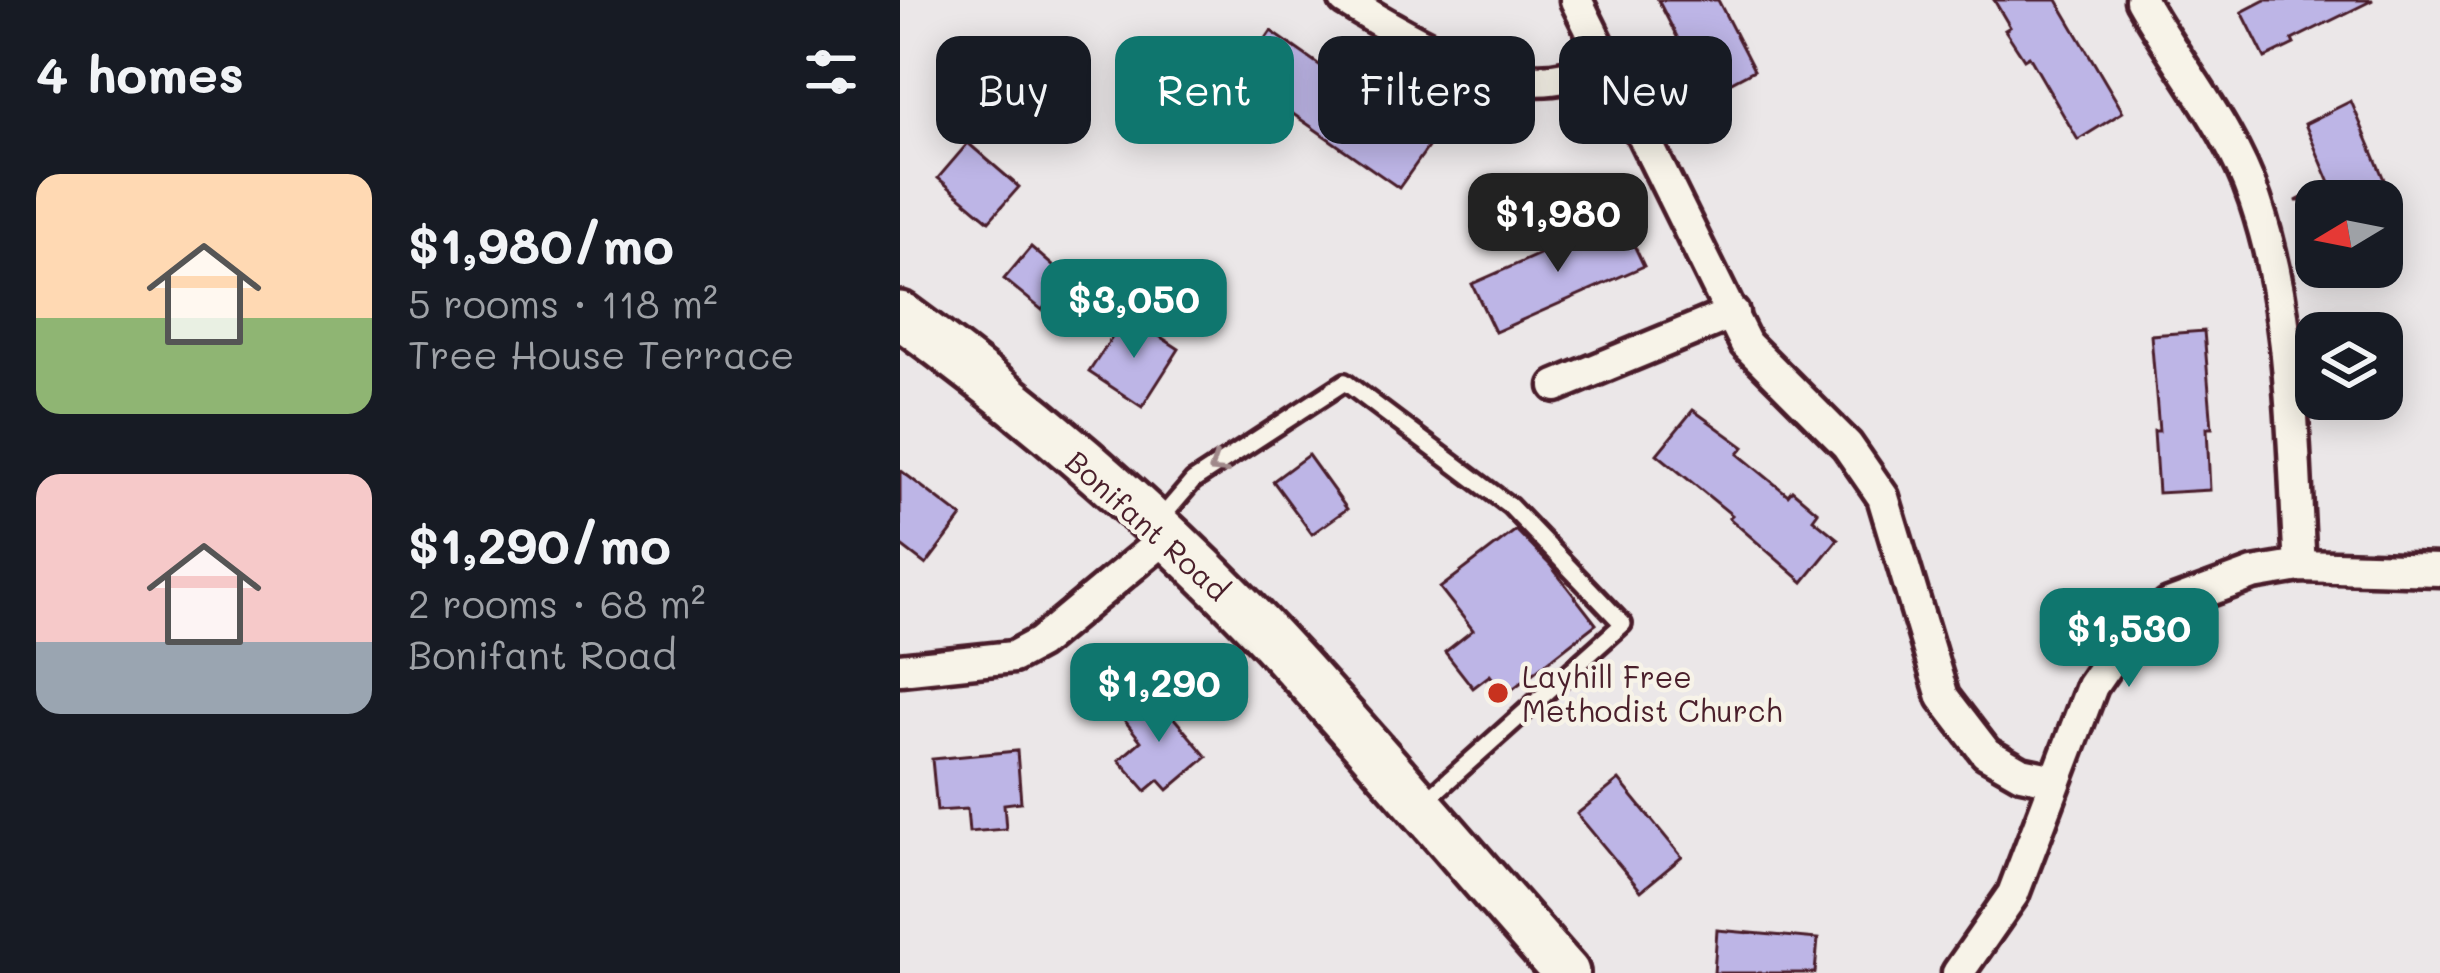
<!DOCTYPE html>
<html lang="en">
<head>
<meta charset="utf-8">
<style>
	body { margin:0; font-family:Mali,sans-serif; background:#20242c; color:#f1f3f6; height:100vh; display:flex; flex-direction:column; font-size:45px; white-space:nowrap }
	* { box-sizing:border-box; margin:0 }
	p { font-size:39px; color:#9ea1a6 }
	.icon { flex:none; width:66px; height:66px; fill:none; stroke:currentColor; stroke-width:2; stroke-linecap:round; stroke-linejoin:round }
	.map { position:relative; flex:1; overflow:hidden }
	.drawer { display:flex; flex-direction:column; background:#171b24; width:900px }
	.drawer>* { flex:none }
	.top-card { position:absolute; left:36px; top:36px; width:1140px; height:108px; display:flex; gap:24px }
	.needle { width:78px; rotate:260deg }
	.tools { position:absolute; left:1395px; top:180px; display:grid; gap:24px }
	.tools a { display:grid; place-items:center; width:108px; height:108px; border-radius:24px; background:#171b24; box-shadow:0 6px 30px #0003; font-size:60px }
	.price { position:absolute; translate:-50% -102px; padding:0 27px; border-radius:24px; background:#0f766e; color:#fff; font-size:39px; line-height:78px; filter:drop-shadow(0 3px 6px #0008) }
	.price::after { content:''; position:absolute; left:50%; top:72px; width:36px; height:27px; margin-left:-18px; background:inherit; clip-path:polygon(0 0,100% 0,50% 100%) }
	.price.current { background:#222; color:#fff }
	ul { padding:0; list-style:none }
	li { display:flex; align-items:center; gap:36px; height:300px; padding:0 36px }
	li span { display:grid; place-items:center; flex:none; width:336px; height:240px; border-radius:24px; color:#555 }
	li>.icon { margin-inline-start:auto }
	span .icon { width:144px; height:144px; fill:#fffc; stroke-width:1 }
	li b { font-size:51px }
	h2 { display:flex; justify-content:space-between; align-items:center; height:144px; padding:0 36px; font-size:51px }
	.chip { padding:0 42px; border-radius:24px; background:#171b24; box-shadow:0 6px 30px #0003; font-size:42px; line-height:108px }
	.chip.current { background:#0f766e; color:#fff }
	main { display:flex; flex:1; min-height:0 }
	.map>svg:first-child { display:block }
	.building { fill:#bdb5e6; stroke:#4a1f2b; stroke-width:3 }
	.lines { fill:none; stroke-linecap:round; stroke-linejoin:round }
	.service-casing { stroke:#4a1f2b; stroke-width:24 }
	.minor-casing { stroke:#4a1f2b; stroke-width:39 }
	.secondary-casing { stroke:#4a1f2b; stroke-width:54 }
	.service { stroke:#f7f3e8; stroke-width:15 }
	.minor { stroke:#f7f3e8; stroke-width:30 }
	.secondary { stroke:#f7f3e8; stroke-width:45 }
	.oneway { stroke:#a0898a }
	.poi-dot { fill:#c8321e; stroke:#f7f3e8; stroke-width:4.5 }
	.labels { text-anchor:middle; dominant-baseline:central; stroke-width:9; stroke-linejoin:round; paint-order:stroke }
	.street-label { font-size:30px; fill:#4a1f2b; stroke:#f7f3e8 }
	.poi-label { font-size:30px; fill:#4a1f2b; stroke:#f7f3e8; text-anchor:start }
</style>
</head>
<body>
<main>
<section class="drawer">
<h2>4 homes<svg class="icon" aria-label="filters" viewBox="0 0 24 24"><path d="M4 7h16M4 17h16"/><circle cx="9" cy="7" r="2"/><circle cx="15" cy="17" r="2"/></svg></h2>
<ul>
<li><span style="background:linear-gradient(#ffd9b3 60%,#8fb573 0)"><svg class="icon" aria-label="home" viewBox="0 0 24 24"><path d="M3 11l9-7 9 7M6 9v11h12V9"/></svg></span><div><b>$1,980/mo</b><p>5 rooms · 118 m²</p><p>Tree House Terrace</p></div></li>
<li><span style="background:linear-gradient(#f6c9c9 70%,#9aa5b1 0)"><svg class="icon" aria-label="home" viewBox="0 0 24 24"><path d="M3 11l9-7 9 7M6 9v11h12V9"/></svg></span><div><b>$1,290/mo</b><p>2 rooms · 68 m²</p><p>Bonifant Road</p></div></li>
</ul>
</section>
<div class="map">
<svg width="1540" height="973" viewBox="0 0 1540 973">
	<rect width="100%" height="100%" fill="#ebe7e8"/>
	<filter id="ink" filterUnits="userSpaceOnUse"><feTurbulence type="fractalNoise" baseFrequency=".00833" numOctaves="2"/><feDisplacementMap in="SourceGraphic" scale="24" xChannelSelector="R" yChannelSelector="G"/><feConvolveMatrix kernelMatrix="1 2 1 2 8 2 1 2 1" color-interpolation-filters="sRGB"/></filter>
	<g filter="url(#ink)">
		<!-- building -->
		<g class="building">
			<path d="M758,0H818L854,70L807,95Z"/>
			<path d="M1094,0H1157L1223,112L1178,140L1129,56L1124,59L1105,30L1110,27Z"/>
			<path d="M1365,0H1473L1392,40L1394,44L1365,58L1342,12Z"/>
			<path d="M371,31L531,143L499,188L340,77Z"/>
			<path d="M1451,101L1493,201H1396L1430,183L1405,124Z"/>
			<path d="M68,143L119,187L89,221L38,178Z"/>
			<path d="M721,218L744,266L595,332L572,284Z"/>
			<path d="M131,247L168,279L142,310L104,279Z"/>
			<path d="M227,315L279,349L242,407L189,372Z"/>
			<path d="M1304,331L1312,428H1307L1310,490L1258,493L1254,431H1259L1251,335Z"/>
			<path d="M793,410L844,447L838,454L888,495L892,490L918,512L913,519L938,539L903,582L829,518L832,515L757,454Z"/>
			<path d="M408,455L447,509L412,534L373,481Z"/>
			<path d="M0,470L62,517L26,565L0,545Z"/>
			<path d="M616,530L651,566L696,624L605,695L590,675L573,688L545,652L573,630L540,588Z"/>
			<path d="M250,690L307,757L268,790L259,780L246,791L219,760L241,741L221,716Z"/>
			<path d="M117,751L121,802L104,804L106,829L69,832L67,809L37,811L32,759Z"/>
			<path d="M719,780L782,857L741,891L677,814Z"/>
			<path d="M817,930L918,939L915,973H814Z"/>
		</g>
		<g class="lines">
			<!-- service casing -->
			<g class="service-casing">
				<path id="service" d="M257,523L293,481L445,382L610,506L723,624L522,804"/>
			</g>
			<!-- minor casing -->
			<g class="minor-casing">
				<g id="minor">
					<path d="M445,0C501,35 596,93 664,77C679,73 694,65 708,59"/>
					<path d="M676,0L846,344L947,445L983,497L1043,697L1086,753L1121,773L1155,780"/>
					<path d="M1241,0C1278,66 1331,128 1355,200C1395,318 1392,443 1400,566"/>
					<path d="M656,386L833,313"/>
					<path d="M0,669L113,657L139,643L268,536"/>
					<path d="M1058,973L1113,894L1192,686L1217,650L1269,605L1353,574L1400,566L1540,570"/>
				</g>
			</g>
			<!-- secondary casing -->
			<g class="secondary-casing">
				<path id="secondary" d="M0,315C141,418 277,536 395,665C487,766 576,871 666,973"/>
			</g>
			<!-- service -->
			<use href="#service" class="service"/>
			<!-- minor -->
			<use href="#minor" class="minor"/>
			<!-- secondary -->
			<use href="#secondary" class="secondary"/>
		</g>
		<!-- one-way arrows -->
		<defs><path id="oneway-chevron" d="M-2-3.5L2.5 0L-2 3.5" fill="none" stroke-width="1.6" stroke-linecap="round" stroke-linejoin="round" transform="scale(3)"/></defs>
		<use class="oneway" href="#oneway-chevron" transform="translate(317 466) rotate(147)"/>
	</g>
	<!-- markers -->
	<circle class="poi-dot" cx="598" cy="693" r="12"/>
	<g class="labels">
		<!-- street labels -->
		<g class="street-label">
			<text transform="translate(248 525) rotate(42)">Bonifant Road</text>
		</g>
		<!-- poi labels -->
		<g class="poi-label">
			<text x="622" y="676">Layhill Free<tspan x="622" dy="34">Methodist Church</tspan></text>
		</g>
	</g>
</svg>
<div class="tools">
<a><svg class="needle" viewBox="-14 -14 28 28"><path d="M0-13l5 13h-10z" fill="#e53935"/><path d="M0 13l5-13h-10z" fill="#9ea1a6"/></svg></a>
<a><svg class="icon" aria-label="layers" viewBox="0 0 24 24"><path d="M12 4l9 5-9 5-9-5zM3 14l9 5 9-5"/></svg></a>
</div>
<b class="price current" style="left:658px;top:275px">$1,980</b>
<b class="price" style="left:234px;top:361px">$3,050</b>
<b class="price" style="left:1229px;top:690px">$1,530</b>
<b class="price" style="left:259px;top:745px">$1,290</b>
<div class="top-card">
<a class="chip">Buy</a>
<a class="chip current">Rent</a>
<a class="chip">Filters</a>
<a class="chip">New</a>
</div>
</div>
</main>
</body>
</html>
